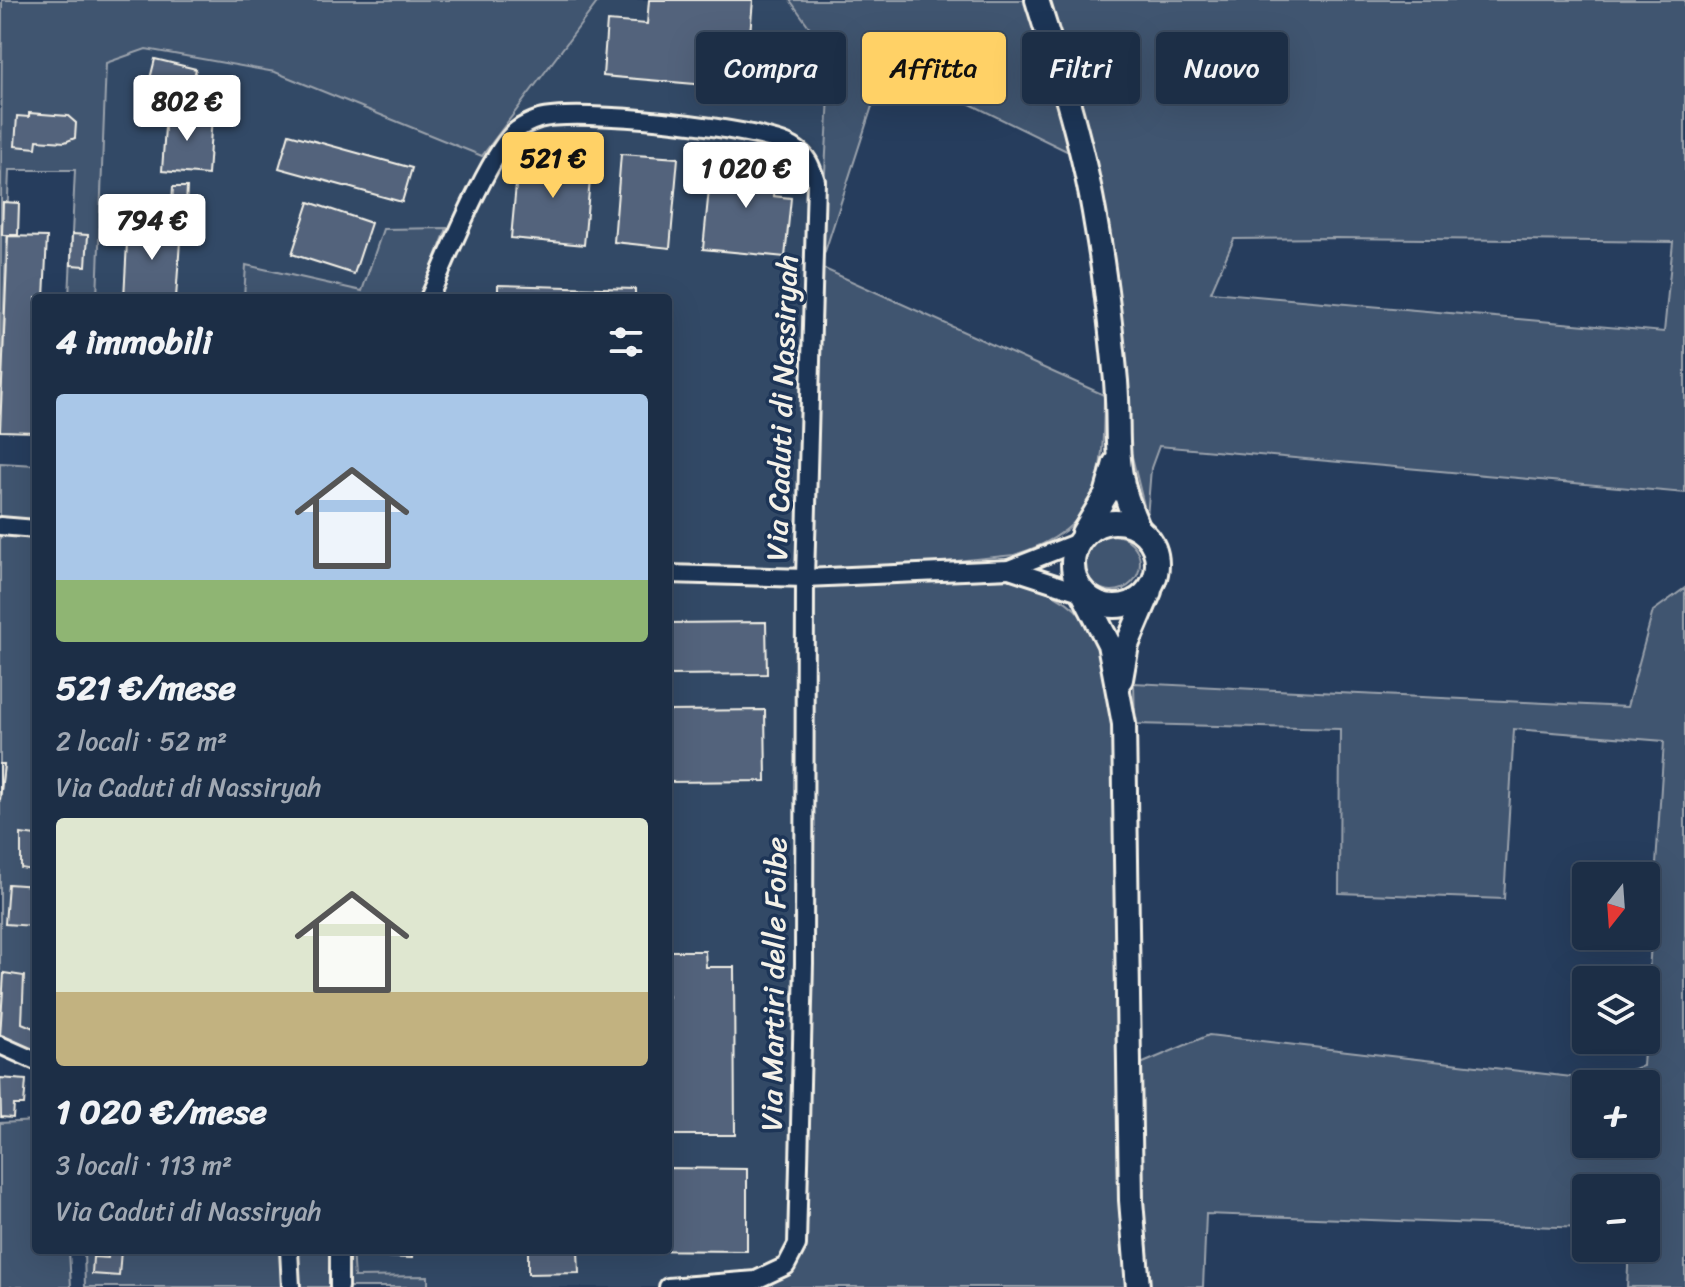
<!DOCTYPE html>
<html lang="it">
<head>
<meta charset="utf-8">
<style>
	body { margin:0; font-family:Sriracha,sans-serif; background:#25364d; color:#f1f3f6; height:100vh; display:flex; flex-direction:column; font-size:30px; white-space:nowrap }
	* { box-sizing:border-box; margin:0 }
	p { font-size:26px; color:#a0a8b3 }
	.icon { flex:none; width:44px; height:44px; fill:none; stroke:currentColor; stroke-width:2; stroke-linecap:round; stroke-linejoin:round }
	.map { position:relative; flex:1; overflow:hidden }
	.panel { position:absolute; left:32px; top:294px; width:640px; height:960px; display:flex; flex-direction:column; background:#1c2e46; border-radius:8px; box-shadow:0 8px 32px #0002,0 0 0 2px #3a4a5f }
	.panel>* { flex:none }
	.guide { position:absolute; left:696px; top:32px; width:760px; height:72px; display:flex; gap:16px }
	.needle { width:52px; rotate:197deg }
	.controls { position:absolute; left:1572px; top:862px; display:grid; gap:16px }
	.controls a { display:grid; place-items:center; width:88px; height:88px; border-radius:8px; background:#1c2e46; box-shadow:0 8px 32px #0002,0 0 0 2px #3a4a5f; font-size:40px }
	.price { position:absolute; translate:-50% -68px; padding:0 18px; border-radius:8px; background:#fff; color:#222; font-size:26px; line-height:52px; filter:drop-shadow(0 2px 4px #0008) }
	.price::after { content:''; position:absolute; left:50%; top:48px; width:24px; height:18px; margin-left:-12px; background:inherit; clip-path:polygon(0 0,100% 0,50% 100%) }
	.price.current { background:#ffd166; color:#111 }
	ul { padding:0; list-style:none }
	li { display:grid; align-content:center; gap:16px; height:424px; padding:0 24px }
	li span { display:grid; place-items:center; height:248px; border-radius:8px; color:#555 }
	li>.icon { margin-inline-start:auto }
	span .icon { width:144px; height:144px; fill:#fffc; stroke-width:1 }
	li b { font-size:34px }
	h2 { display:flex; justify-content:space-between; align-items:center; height:96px; padding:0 24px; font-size:34px }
	.pill { padding:0 28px; border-radius:8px; background:#1c2e46; box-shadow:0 8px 32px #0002,0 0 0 2px #3a4a5f; font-size:28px; line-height:72px }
	.pill.current { background:#ffd166; color:#111 }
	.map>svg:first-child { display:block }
	.built { fill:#334966 }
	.green { fill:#40546f; stroke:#9aa2ac; stroke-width:2; fill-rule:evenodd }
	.building { fill:#52647b; stroke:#f4f1e8; stroke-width:2 }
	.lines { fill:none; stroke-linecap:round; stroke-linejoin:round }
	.minor-casing { stroke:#f4f1e8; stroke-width:22 }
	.secondary-casing { stroke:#f4f1e8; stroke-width:28 }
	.minor { stroke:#1d3557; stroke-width:16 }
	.secondary { stroke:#1d3557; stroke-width:22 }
	.labels { text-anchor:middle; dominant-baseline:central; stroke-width:7; stroke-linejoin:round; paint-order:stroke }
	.street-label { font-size:30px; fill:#f4f1e8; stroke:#1d3557 }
</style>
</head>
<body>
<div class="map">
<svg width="1685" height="1287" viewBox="0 0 1685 1287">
	<rect width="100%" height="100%" fill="#263d5d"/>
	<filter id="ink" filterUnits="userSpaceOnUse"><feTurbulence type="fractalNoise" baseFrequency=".0125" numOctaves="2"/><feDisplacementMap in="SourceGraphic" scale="16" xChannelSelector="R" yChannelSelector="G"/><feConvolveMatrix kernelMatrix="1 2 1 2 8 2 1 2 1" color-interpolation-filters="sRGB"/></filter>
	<g filter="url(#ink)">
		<!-- built -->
		<path class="built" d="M599,0H789L831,58L790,1270L769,1283L689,1287H332V1250H668V298H420L446,228L383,229L362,291L247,265L244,298H97L106,63L145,49L275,73L482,156Z"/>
		<!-- green -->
		<g class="green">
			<path d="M2,0H599L482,156L275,72L146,49L106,63L97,298H69L75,170H9L0,414Z"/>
			<path d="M790,0H1026L1077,156L886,63L820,267L1104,395C1103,477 1103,528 1014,555L812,576L820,268L831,57Z"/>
			<path d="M1039,0H1685V493L1159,446L1151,468L1147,518L1127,436L1112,319ZM1337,238L1673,242L1664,332L1211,292L1234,239Z"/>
			<path d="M447,228L420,298H244L246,265L362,291L383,229Z"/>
			<path d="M0,463L36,465V522L0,519Z"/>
			<path d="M0,532L36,536V1053L0,1037V800L4,765L0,764Z"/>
			<circle cx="1112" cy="563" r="28"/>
			<path d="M1009,579C1042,588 1072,597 1090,628C1121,678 1114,762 1117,819C1125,975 1127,1131 1131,1287H689L769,1283L790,1270L811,580Z"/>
			<path d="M1685,588V1287H1627L1629,1248H1646V1188H1586V1228L1206,1214L1203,1287H1138L1129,1069L1209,1035L1598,1080L1643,1066L1664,741L1514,729L1504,899L1339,893L1340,729L1135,724L1134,683L1627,707L1653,611ZM1586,1084H1646V1144H1586Z"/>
			<path d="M36,1121V1250H69L71,1287H0V1123Z"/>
			<path d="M84,1250H281L282,1287H85Z"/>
			<path d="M292,1250H332V1287H293Z"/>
			<path d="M342,1250H352L354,1277L428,1276V1287H343Z"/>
		</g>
		<!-- building -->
		<g class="building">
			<path d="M649,0H753L750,34L792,38L787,92L603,76L607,21L647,24Z"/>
			<path d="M155,59L196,69L189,97L148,87Z"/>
			<path d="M166,112L212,115L208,175L162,171Z"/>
			<path d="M29,113L68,116L76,123L75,138L65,142L37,140L36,148L15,146L17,116L29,117Z"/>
			<path d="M289,134L412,168L402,202L279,168Z"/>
			<path d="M538,152L592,158L584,245L511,238L517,174L536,176Z"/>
			<path d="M621,154L678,158L670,248L614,242Z"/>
			<path d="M712,159L776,165L773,196L791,198L785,257L703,249Z"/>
			<path d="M173,187H187L186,205L172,204Z"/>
			<path d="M3,202L19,203L18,235H2Z"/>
			<path d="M309,202L371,223L354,274L292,254Z"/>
			<path d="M128,224L181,227L176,298H124Z"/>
			<path d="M72,234L88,235L86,266L71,265Z"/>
			<path d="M8,236L47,237L44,298H36V432L0,431Z"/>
			<path d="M498,285L635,289V298H498Z"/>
			<path d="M766,622L767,674L668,675V623Z"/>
			<path d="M765,710L766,781L668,782V711Z"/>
			<path d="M0,764H4L0,800Z"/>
			<path d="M21,834L36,836L32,870L21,868Z"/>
			<path d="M8,884L36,886L34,926L5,924Z"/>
			<path d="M668,951H705L706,967H734L735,1135H668Z"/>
			<path d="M4,973L24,976L22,1023L36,1029V1053L0,1037Z"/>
			<path d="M0,1078L26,1080L24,1105H14L13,1118L1,1117Z"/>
			<path d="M668,1168L747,1169V1251L620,1250H668Z"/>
			<path d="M109,1250H121L119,1276L92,1274L93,1257L108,1258Z"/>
			<path d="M356,1250H412V1258L356,1256Z"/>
			<path d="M528,1250H578L579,1273L528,1274Z"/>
		</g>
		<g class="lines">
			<!-- minor casing -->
			<g class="minor-casing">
				<g id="minor">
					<path d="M429,298C445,263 490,150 517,130C522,126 533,121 539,119C578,108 759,127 793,147C808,156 811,165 816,181L805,578L804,963L797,1245L786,1266L756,1280L668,1287"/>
					<path d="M0,526L36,529"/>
					<path d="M1009,569L1083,593"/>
					<path d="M668,574L805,578L1009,569L1078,542"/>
					<path d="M0,1045L36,1061"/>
					<path d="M289,1250L291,1287"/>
					<path d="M339,1250V1287"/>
				</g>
			</g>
			<!-- secondary casing -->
			<g class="secondary-casing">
				<g id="secondary">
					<path d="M1037,0C1060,73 1084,148 1096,224C1105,275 1111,329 1116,381C1121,444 1110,466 1139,529"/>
					<circle cx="1115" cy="564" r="42"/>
					<path d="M1083,533L1106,495L1115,463"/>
					<path d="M1083,593L1109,644L1124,724L1131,1200L1138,1287"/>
					<path d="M1121,679L1127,645L1150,591"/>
				</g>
			</g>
			<!-- minor -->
			<use href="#minor" class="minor"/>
			<!-- secondary -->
			<use href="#secondary" class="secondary"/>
		</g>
	</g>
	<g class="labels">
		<!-- street labels -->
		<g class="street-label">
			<text transform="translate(782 408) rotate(-88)">Via Caduti di Nassiryah</text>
			<text transform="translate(774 984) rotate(-89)">Via Martiri delle Foibe</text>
		</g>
	</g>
</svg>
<div class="controls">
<a><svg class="needle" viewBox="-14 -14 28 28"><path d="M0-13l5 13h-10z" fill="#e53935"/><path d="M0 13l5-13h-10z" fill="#a0a8b3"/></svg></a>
<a><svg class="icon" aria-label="layers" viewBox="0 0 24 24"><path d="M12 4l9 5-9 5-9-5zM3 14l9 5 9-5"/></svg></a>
<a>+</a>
<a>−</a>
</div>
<b class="price" style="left:187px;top:143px">802 €</b>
<b class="price current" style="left:553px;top:200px">521 €</b>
<b class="price" style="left:746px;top:210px">1 020 €</b>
<b class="price" style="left:152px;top:262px">794 €</b>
<div class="guide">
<a class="pill">Compra</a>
<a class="pill current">Affitta</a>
<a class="pill">Filtri</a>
<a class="pill">Nuovo</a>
</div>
<section class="panel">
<h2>4 immobili<svg class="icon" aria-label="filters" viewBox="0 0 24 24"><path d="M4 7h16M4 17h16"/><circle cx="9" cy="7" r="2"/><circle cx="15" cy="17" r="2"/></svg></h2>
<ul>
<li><span style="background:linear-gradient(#a9c7e8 75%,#8fb573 0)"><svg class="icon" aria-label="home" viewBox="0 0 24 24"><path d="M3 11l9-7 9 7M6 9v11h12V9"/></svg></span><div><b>521 €/mese</b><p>2 locali · 52 m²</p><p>Via Caduti di Nassiryah</p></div></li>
<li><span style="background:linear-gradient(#dfe7d0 70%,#c2b280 0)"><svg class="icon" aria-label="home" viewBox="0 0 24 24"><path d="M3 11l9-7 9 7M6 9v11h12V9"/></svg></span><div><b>1 020 €/mese</b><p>3 locali · 113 m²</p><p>Via Caduti di Nassiryah</p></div></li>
</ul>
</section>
</div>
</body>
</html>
